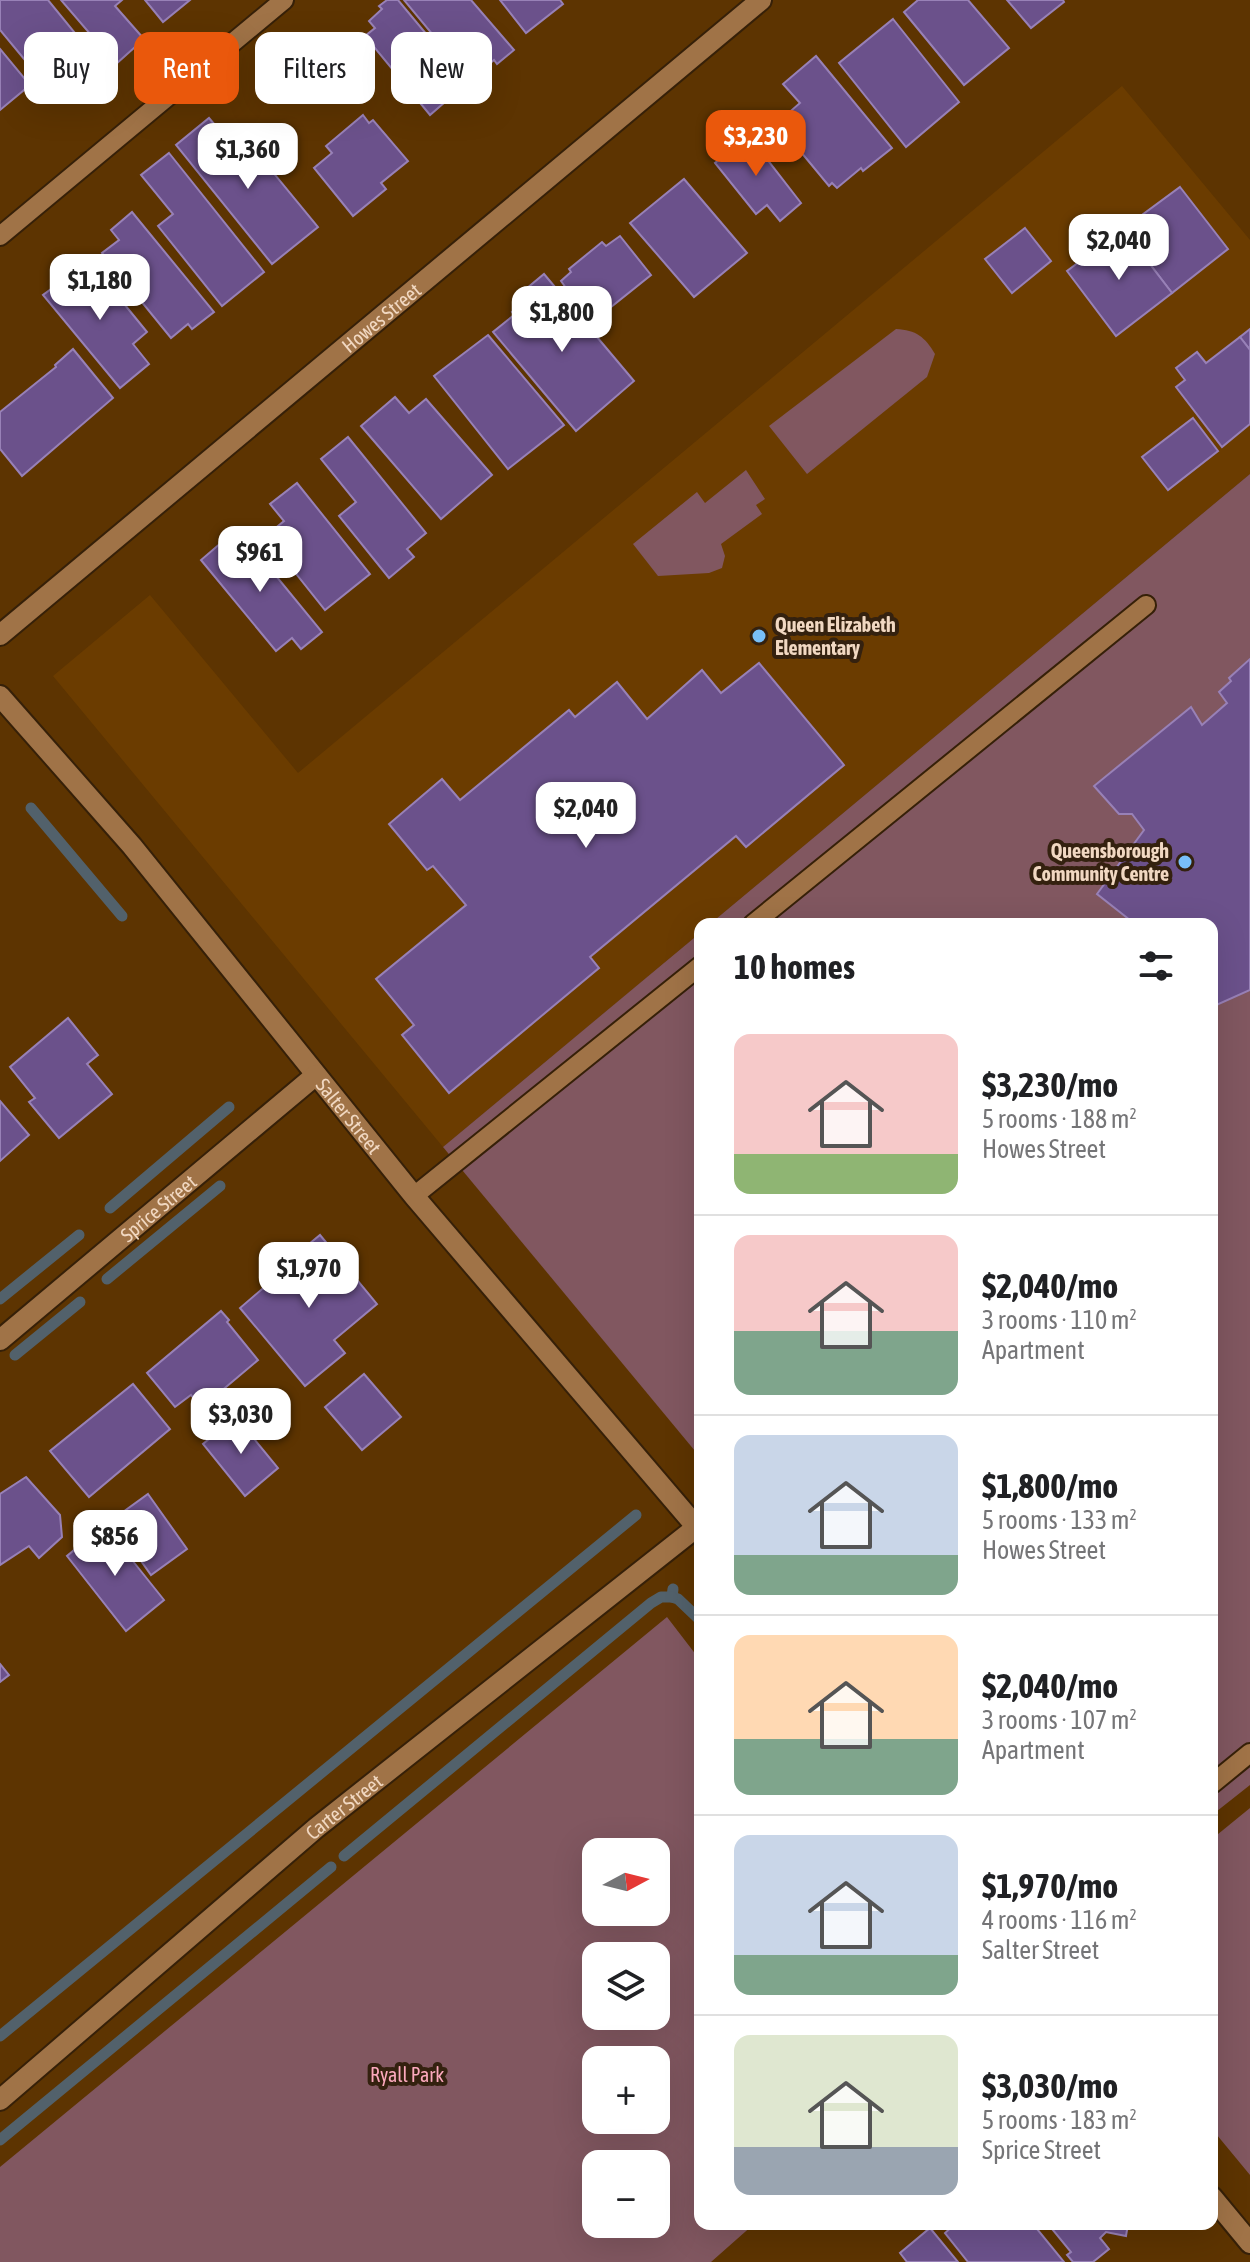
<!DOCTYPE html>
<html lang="en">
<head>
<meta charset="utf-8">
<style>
	body { margin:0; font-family:"Asap Condensed",sans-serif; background:#f2f2f2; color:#202124; height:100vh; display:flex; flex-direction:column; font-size:30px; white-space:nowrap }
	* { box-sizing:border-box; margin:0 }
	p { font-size:26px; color:#757577 }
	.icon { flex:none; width:44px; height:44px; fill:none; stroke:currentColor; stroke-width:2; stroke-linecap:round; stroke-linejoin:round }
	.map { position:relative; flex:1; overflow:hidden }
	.drawer { position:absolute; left:694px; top:918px; width:524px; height:1312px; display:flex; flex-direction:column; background:#fff; border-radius:16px; box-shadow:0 8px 32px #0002 }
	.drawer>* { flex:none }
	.banner { position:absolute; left:24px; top:32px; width:550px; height:72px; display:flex; gap:16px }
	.needle { width:52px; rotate:83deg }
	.controls { position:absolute; left:582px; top:1838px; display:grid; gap:16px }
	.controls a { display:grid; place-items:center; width:88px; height:88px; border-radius:16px; background:#fff; box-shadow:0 8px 32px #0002; font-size:40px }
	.price { position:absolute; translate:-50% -68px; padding:0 18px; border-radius:16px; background:#fff; color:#222; font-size:26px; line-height:52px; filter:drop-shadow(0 2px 4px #0008) }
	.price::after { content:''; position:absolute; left:50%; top:48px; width:24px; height:18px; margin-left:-12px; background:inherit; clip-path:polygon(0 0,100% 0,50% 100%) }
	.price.current { background:#ea580c; color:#fff }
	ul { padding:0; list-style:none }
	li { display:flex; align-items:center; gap:24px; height:200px; padding:0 40px }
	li+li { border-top:2px solid #e0e0e0 }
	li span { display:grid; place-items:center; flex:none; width:224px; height:160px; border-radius:16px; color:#555 }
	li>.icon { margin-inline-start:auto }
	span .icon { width:96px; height:96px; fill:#fffc; stroke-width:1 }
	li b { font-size:34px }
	h2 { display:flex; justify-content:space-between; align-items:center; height:96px; padding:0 40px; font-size:34px }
	.pill { padding:0 28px; border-radius:16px; background:#fff; box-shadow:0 8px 32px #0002; font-size:28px; line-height:72px }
	.pill.current { background:#ea580c; color:#fff }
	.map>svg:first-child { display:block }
	.built { fill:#6b3c00 }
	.green { fill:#815760; fill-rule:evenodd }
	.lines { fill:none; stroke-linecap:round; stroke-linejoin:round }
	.stream { stroke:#52616b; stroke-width:11 }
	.building { fill:#6b518b; stroke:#9881b7; stroke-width:2 }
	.lane-casing { stroke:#362008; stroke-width:22 }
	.street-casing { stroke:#362008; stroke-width:24 }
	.lane { stroke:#a07347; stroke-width:18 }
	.street { stroke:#a07347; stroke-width:20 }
	.poi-dot { fill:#78bff8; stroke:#34210f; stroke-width:3 }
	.labels { text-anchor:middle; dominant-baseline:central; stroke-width:8; stroke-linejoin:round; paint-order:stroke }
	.street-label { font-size:20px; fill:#f1d8c2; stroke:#34210f }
	.poi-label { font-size:20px; font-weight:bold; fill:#f1d8c2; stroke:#34210f; text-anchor:start }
	.park-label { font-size:20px; fill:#fca9bd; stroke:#34210f }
</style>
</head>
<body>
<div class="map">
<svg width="1250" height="2262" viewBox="0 0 1250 2262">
	<rect width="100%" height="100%" fill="#5d3401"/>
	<!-- built -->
	<path class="built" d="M1122,86L1250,240V474L710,924H700V933L443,1147L53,676L150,595L298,773Z"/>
	<!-- green -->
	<g class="green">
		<path d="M896,329C916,330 925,337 935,354L927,377L807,474L769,426Z"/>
		<path d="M746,470L765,499L756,505L762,514L721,544L725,556L722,568L709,573L658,576L633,544L697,492L705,503Z"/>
		<path d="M1250,474V1785L1212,1815V924H710Z"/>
		<path d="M700,933V1457L443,1147Z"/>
		<path d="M667,1617L700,1660V2224H754L711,2262H0V2167ZM596,1852H656V1912H596ZM596,1956H656V2016H596ZM596,2060H656V2120H596ZM596,2164H656V2224H596Z"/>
		<path d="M1250,1808V2175L1212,2129V1839Z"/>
	</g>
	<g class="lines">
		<!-- stream -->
		<g class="stream">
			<path d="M31,808L122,916"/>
			<path d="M110,1208L229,1107"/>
			<path d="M107,1279L220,1186"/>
			<path d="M0,1299L79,1235"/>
			<path d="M15,1355L80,1302"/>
			<path d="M673,1589L672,1597L678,1599L700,1620"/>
			<path d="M344,1856L651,1603L661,1597H672"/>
			<path d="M0,2036L636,1515"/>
			<path d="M0,2140L331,1867"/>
		</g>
	</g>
	<!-- building -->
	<g class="building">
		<path d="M0,0H48L106,71L75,97L46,61L34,71L0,30Z"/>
		<path d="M61,0H122L115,6L144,39L116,64Z"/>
		<path d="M145,0H190L163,22Z"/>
		<path d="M387,0H398L467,83L430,115L365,36L375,28L369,21L382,9L379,6Z"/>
		<path d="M404,0H471L514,50L497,64L494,60L488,65L489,67L472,82Z"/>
		<path d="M500,0H560L563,4L526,33Z"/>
		<path d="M918,0H968L1009,48L964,85L904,12Z"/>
		<path d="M1007,0H1063L1064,2L1031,28Z"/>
		<path d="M893,19L959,102L906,147L839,63Z"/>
		<path d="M0,49L30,85L0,110Z"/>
		<path d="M816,56L892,148L863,171L861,168L837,188L832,183L829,186L777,123L800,103L783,84Z"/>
		<path d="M363,115L369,123L373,120L408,161L381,183L386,189L353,216L314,168L332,153L326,146Z"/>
		<path d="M209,118L242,157L253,148L318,227L272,264L176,145Z"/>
		<path d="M749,136L801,203L780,221L767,205L756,214L715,163L725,155L720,148L733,137L739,144Z"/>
		<path d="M169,153L264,272L222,306L158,226L173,214L141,175Z"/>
		<path d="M684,179L747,253L694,297L630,223Z"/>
		<path d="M1180,187L1228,249L1172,293L1123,229Z"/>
		<path d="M132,212L214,312L192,329L188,324L171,338L102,253L119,240L111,230Z"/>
		<path d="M1025,228L1051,261L1012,293L985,259Z"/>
		<path d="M1123,229L1172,293L1116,336L1067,271Z"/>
		<path d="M620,236L651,275L591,323L561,281L571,272L569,269L602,242L606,246Z"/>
		<path d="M89,261L147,332L133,344L149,364L120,388L43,295Z"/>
		<path d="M544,274L634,381L576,431L493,332L514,315L512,312L519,306L514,299Z"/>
		<path d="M1250,329V350L1240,337Z"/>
		<path d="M488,335L564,425L508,469L434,376Z"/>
		<path d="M1240,337L1250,350V424L1222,447L1176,387L1185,380L1176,368L1197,352L1206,363Z"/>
		<path d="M73,349L113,398L22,476L0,449V412L56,367L55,365Z"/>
		<path d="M395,397L409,413L426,399L492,475L441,519L361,426Z"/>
		<path d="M1193,418L1218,451L1168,490L1142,457Z"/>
		<path d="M348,437L426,533L407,549L414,557L389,578L339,516L356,502L321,459Z"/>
		<path d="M297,483L370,574L325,610L266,536L284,521L270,504Z"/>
		<path d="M250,534L267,555L251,568L261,581L272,571L322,632L301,649L292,638L276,651L201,560L228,537L236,546Z"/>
		<path d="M1250,659V990L1212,1007V924H1135L1097,894L1144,830L1132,814H1119L1094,786L1191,707L1202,725L1227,703L1219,692L1231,681L1229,678Z"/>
		<path d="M759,663L844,765L746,847L736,836L590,957L599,968L449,1093L402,1035L414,1025L376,979L466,905L433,866L427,870L389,824L442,779L460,800L569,710L575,717L617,682L647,719L702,670L721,693Z"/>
		<path d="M68,1018L98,1055L87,1064L112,1094L59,1138L29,1102L35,1098L10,1067Z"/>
		<path d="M0,1101L29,1135L0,1161Z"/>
		<path d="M320,1235L377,1304L334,1340L345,1353L305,1386L240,1308L289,1266L286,1263Z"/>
		<path d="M221,1311L229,1320L227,1322L258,1360L201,1408L191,1395L175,1407L147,1373Z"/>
		<path d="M364,1374L401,1417L362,1450L325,1407Z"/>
		<path d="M133,1384L170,1429L89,1497L50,1451Z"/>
		<path d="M236,1417L278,1468L245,1496L203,1444Z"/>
		<path d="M26,1477L60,1515L62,1537L39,1558L29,1546L0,1565V1494Z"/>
		<path d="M148,1494L187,1549L151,1575L112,1520Z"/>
		<path d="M104,1525L164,1600L126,1631L67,1556Z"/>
		<path d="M0,1664L9,1675L0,1682Z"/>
		<path d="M955,2224H1033L1064,2262H968L945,2233Z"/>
		<path d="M1048,2224H1128L1126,2236L1106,2232L1100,2238L1109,2249L1093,2262H1073L1067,2255L1071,2252Z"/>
		<path d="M930,2228L958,2262H907L900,2253Z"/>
	</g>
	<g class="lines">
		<!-- lane casing -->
		<g class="lane-casing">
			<g id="lane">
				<path d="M0,236L284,0"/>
				<path d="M753,924L1146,605"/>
				<path d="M414,1196L700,966"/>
				<path d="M1212,1784L1250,1753"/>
			</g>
		</g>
		<!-- street casing -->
		<g class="street-casing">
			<g id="street">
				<path id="s1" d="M0,635L761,0"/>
				<path id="s2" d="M0,696L132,846L414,1196L700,1531"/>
				<path id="s3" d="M0,1340L316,1075"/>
				<path id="s4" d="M0,2100L316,1828L697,1527"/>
				<path d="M1212,2197L1250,2243"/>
			</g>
		</g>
		<!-- lane -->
		<use href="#lane" class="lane"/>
		<!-- street -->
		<use href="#street" class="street"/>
	</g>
	<!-- markers -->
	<g class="poi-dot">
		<circle cx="759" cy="636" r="8"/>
		<circle cx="1185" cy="862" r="8"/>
	</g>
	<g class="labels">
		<!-- street labels -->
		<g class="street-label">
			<text stroke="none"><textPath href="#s1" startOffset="496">Howes Street</textPath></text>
			<text stroke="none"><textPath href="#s2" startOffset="546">Salter Street</textPath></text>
			<text stroke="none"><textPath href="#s3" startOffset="206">Sprice Street</textPath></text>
			<text stroke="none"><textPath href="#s4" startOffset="452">Carter Street</textPath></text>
		</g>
		<!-- poi labels -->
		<g class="poi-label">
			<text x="775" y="624">Queen Elizabeth<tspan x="775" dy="23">Elementary</tspan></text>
			<text x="1169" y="850" text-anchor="end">Queensborough<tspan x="1169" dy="23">Community Centre</tspan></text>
		</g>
		<!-- park labels -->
		<g class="park-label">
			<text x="407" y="2074">Ryall Park</text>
		</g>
	</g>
</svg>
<div class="controls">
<a><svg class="needle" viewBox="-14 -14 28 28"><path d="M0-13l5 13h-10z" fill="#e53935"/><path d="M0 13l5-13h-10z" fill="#757577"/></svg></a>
<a><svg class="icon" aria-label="layers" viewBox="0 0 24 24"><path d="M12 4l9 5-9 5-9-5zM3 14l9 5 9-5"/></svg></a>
<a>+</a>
<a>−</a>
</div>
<b class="price current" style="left:756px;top:178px">$3,230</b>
<b class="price" style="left:248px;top:191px">$1,360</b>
<b class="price" style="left:1119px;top:282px">$2,040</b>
<b class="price" style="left:100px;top:322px">$1,180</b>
<b class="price" style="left:562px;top:354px">$1,800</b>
<b class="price" style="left:260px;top:594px">$961</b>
<b class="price" style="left:586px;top:850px">$2,040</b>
<b class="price" style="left:309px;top:1310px">$1,970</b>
<b class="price" style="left:241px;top:1456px">$3,030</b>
<b class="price" style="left:115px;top:1578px">$856</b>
<div class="banner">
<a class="pill">Buy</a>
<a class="pill current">Rent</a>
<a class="pill">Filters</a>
<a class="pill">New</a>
</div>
<section class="drawer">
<h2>10 homes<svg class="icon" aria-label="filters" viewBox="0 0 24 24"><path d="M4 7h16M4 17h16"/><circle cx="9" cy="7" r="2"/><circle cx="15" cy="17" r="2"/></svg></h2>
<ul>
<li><span style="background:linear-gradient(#f6c9c9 75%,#8fb573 0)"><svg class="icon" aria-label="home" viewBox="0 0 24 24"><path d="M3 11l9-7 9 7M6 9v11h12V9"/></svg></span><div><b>$3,230/mo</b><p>5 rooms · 188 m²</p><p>Howes Street</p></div></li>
<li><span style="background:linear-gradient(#f6c9c9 60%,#7fa58c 0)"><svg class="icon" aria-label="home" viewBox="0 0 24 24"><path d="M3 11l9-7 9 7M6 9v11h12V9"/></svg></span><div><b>$2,040/mo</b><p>3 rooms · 110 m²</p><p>Apartment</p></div></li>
<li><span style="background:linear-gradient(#c9d6e8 75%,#7fa58c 0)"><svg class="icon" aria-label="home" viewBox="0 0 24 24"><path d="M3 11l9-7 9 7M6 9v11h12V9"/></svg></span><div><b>$1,800/mo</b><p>5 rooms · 133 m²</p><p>Howes Street</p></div></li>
<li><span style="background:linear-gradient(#ffd9b3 65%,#7fa58c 0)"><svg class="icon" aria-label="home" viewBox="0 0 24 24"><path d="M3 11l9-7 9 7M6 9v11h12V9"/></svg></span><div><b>$2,040/mo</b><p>3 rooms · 107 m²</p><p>Apartment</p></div></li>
<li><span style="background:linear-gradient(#c9d6e8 75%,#7fa58c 0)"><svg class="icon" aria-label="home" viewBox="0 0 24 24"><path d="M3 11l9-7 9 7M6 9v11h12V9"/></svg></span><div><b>$1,970/mo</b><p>4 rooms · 116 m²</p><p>Salter Street</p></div></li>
<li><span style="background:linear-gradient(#dfe7d0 70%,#9aa5b1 0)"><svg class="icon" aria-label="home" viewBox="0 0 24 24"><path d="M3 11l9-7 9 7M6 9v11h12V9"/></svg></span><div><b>$3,030/mo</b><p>5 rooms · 183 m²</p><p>Sprice Street</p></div></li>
</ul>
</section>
</div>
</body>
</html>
